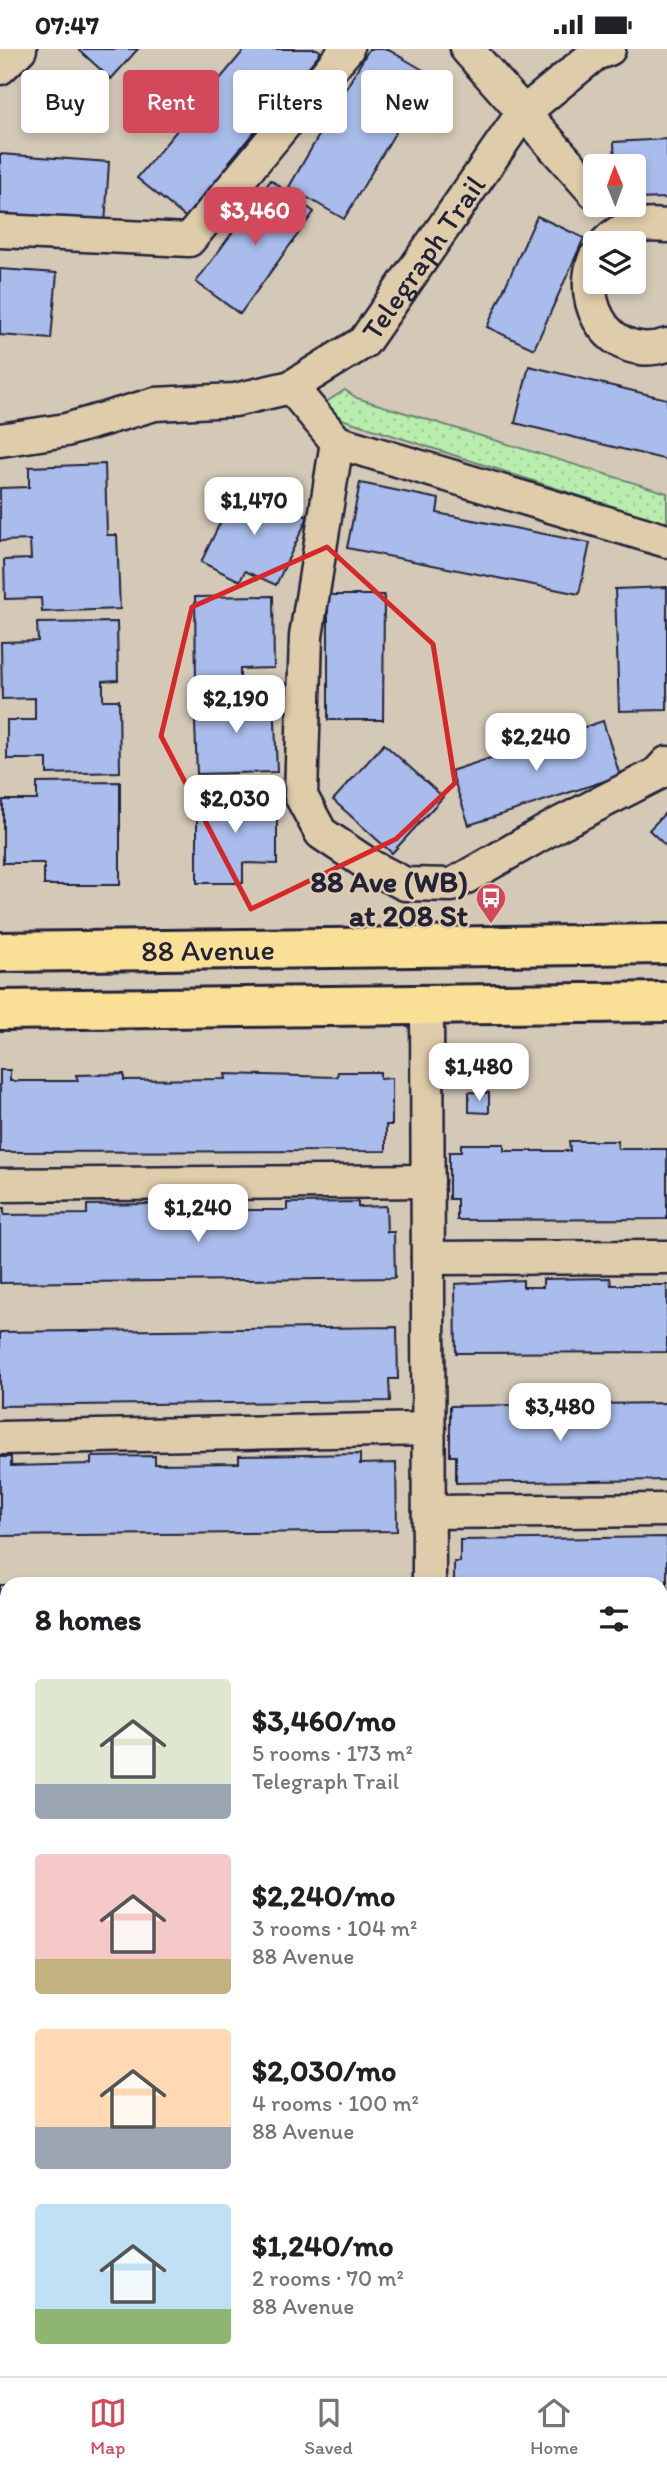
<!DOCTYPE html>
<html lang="en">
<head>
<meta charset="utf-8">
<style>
	body { margin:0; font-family:Itim,sans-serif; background:#f6f6f6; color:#202124; height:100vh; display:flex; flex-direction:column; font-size:26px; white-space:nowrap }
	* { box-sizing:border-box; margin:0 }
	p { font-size:23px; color:#757577 }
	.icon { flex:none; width:38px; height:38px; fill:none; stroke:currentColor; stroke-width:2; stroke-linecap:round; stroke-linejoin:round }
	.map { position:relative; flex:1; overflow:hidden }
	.drawer { position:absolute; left:0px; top:1528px; width:668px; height:800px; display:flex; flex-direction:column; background:#fff; border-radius:21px 21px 0 0; box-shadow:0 4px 10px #0003 }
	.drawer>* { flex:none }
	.top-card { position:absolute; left:21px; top:21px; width:626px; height:63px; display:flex; gap:14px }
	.needle { width:46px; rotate:359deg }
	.tools { position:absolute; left:583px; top:105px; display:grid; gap:14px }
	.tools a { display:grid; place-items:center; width:63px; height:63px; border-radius:7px; background:#fff; box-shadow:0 4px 10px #0003; font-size:35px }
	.price { position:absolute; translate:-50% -60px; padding:0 16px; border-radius:14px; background:#fff; color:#222; font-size:23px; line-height:46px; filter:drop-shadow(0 2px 4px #0008) }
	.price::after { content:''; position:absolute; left:50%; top:42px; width:21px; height:16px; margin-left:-10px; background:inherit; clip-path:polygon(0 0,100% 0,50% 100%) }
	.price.active { background:#d1495b; color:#fff }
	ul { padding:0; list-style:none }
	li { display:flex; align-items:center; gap:21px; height:175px; padding:0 35px }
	li span { display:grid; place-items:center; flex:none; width:196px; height:140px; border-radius:7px; color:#555 }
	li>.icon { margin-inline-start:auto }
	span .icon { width:84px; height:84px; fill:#fffc; stroke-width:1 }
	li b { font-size:30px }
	h2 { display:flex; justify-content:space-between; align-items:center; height:84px; padding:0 35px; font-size:30px }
	.tag { padding:0 24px; border-radius:7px; background:#fff; box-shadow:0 4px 10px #0003; font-size:24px; line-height:63px }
	.tag.active { background:#d1495b; color:#fff }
	.status { display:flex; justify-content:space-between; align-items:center; height:49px; padding:0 35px; background:#fff; direction:ltr }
	.status svg { height:19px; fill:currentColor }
	.tabs { display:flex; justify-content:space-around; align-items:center; height:98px; border-top:2px solid #e0e0e0; background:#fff; font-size:19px; color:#757577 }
	.tabs a { display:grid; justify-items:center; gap:4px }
	.tabs .active { color:#d1495b }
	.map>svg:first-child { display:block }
	.park { fill:url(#park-dots); stroke:#6e8874; stroke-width:2 }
	.building { fill:#a9bceb; stroke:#22223b; stroke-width:2 }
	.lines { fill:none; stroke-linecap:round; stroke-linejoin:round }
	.minor-casing { stroke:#22223b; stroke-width:37 }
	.major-casing { stroke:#22223b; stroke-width:44 }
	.minor { stroke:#dfccaa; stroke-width:32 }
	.major { stroke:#fadf96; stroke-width:38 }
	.marked { fill:none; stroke:#d62828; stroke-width:5; stroke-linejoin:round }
	.labels { text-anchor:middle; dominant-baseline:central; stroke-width:5; stroke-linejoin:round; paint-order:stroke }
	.street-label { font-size:30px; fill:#22223b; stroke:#dfccaa }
	.poi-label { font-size:30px; font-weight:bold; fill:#22223b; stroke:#dfccaa; text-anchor:end }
</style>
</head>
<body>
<div class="status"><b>07:47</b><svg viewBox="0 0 49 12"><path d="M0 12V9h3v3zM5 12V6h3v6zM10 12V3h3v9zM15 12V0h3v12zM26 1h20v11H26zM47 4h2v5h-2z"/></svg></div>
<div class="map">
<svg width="667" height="2327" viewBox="0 0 667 2327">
	<defs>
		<pattern id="park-dots" width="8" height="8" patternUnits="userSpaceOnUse" patternTransform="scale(1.75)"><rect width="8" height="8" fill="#b9edae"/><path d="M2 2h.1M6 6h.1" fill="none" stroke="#9fcb97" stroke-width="1.8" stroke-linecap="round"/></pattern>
	</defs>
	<rect width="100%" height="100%" fill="#d4c9b7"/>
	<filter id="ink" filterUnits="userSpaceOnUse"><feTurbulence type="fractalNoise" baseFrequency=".0143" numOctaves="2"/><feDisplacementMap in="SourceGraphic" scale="14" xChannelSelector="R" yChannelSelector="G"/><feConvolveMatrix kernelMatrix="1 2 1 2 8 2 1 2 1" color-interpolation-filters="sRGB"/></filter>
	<g filter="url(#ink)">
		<!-- park -->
		<path class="park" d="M345,341L357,349L667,444V475L345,371L320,357Z"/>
		<!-- building -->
		<g class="building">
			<path d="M78,0H138L111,30Z"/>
			<path d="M245,0H317L321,3L229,113L234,118L189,171L137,129Z"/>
			<path d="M369,0H387L430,25L344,170L289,138Z"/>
			<path d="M667,90V149L634,150V117H615L614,93Z"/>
			<path d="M0,105L109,113L105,176L0,168Z"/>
			<path d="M271,131L314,163L240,265L196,233Z"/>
			<path d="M537,167L584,189L534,300L487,278Z"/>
			<path d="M0,220L57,224L51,290L0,286Z"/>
			<path d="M529,317L667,350V411L515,374Z"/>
			<path d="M105,415L107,486H117L120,560L42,563L41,549L5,550L4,511L31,510L30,491L0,492V439L29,438V418Z"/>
			<path d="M360,434L439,450L437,464L590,494L579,545L347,499Z"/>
			<path d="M239,435L308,468L276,536L245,522L240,532L201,513Z"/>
			<path d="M667,538V661L619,662L615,540Z"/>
			<path d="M328,546H384L383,671H328Z"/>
			<path d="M273,547L274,619L240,620V634H196L195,548Z"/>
			<path d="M117,573L118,631L103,632V651H119L120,723L47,725V710H7V671H35V649L2,650L1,593L38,592L37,574Z"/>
			<path d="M274,646L277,723L197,725L194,648Z"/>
			<path d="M603,672L620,727L469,776L451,722Z"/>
			<path d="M384,695L443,748L392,804L333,751Z"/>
			<path d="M120,733V836H44V814H3V751H37V734Z"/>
			<path d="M197,745H277V815L243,814V834H197Z"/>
			<path d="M667,762V798L649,781Z"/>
			<path d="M0,1021H10V1032H78L76,1026L124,1025V1031L226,1030L225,1025L337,1028L338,1023H380V1030L392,1029V1076H386V1102L0,1103Z"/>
			<path d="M469,1043L489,1044V1064L469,1063Z"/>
			<path d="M569,1092H617L618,1100H667V1170L457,1171V1150H449V1103H461V1095H504V1102H570Z"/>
			<path d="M358,1153V1158L386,1157L387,1183H394L395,1229L0,1234V1159H4V1166L87,1165V1156L212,1154V1161H287V1154Z"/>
			<path d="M610,1229L611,1236H667V1303L456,1304L455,1235L523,1231V1238H543V1230Z"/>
			<path d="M397,1278L398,1330H389L390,1352L0,1357V1283Z"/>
			<path d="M667,1354V1431L456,1434V1407H450V1357Z"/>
			<path d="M360,1405V1415L396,1414L397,1482L0,1487V1408H11V1417L91,1415V1408L155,1407V1415L239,1414V1407Z"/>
			<path d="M667,1488V1558H662V1535H454V1513H460V1491Z"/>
			<path d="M402,1533V1535H165Z"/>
			<rect x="0" y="1536" width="7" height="73"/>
			<path d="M662,1610H667V1684L662,1685Z"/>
			<rect x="0" y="1664" width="7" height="75"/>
			<rect x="662" y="1740" width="5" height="82"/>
			<rect x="0" y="1786" width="7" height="76"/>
			<path d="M662,2274L667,2275V2327H552V2320H662Z"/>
			<path d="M56,2320H132V2324L56,2325Z"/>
			<rect x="152" y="2320" width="27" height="6"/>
			<rect x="226" y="2320" width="267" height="7"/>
		</g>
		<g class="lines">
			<!-- minor casing -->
			<g class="minor-casing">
				<g id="minor">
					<path d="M467,0L595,144"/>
					<path d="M0,19L20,0"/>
					<path d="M0,182L189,191L347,0"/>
					<path d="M606,194C622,176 644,175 667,177"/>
					<path d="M595,209C576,257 612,314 667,296"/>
					<path d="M291,338L337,393L667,492"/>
					<path id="s1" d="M0,391L66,381L155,355L235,351L291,338L364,293L522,65L595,5L609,0"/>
					<path d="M337,393L306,587L301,747L321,784L372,818L405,835L452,836L559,775L657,725L667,714"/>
					<path d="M427,955L429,1535"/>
					<path d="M0,1136L428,1132"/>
					<path d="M428,1209L667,1208"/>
					<path d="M0,1389L429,1380"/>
					<path d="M429,1463L667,1461"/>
					<path d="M0,1647H7"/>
					<path d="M662,1711H667"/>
					<path d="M662,1929H667"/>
					<path d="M0,1934H7"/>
					<path d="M0,2030L7,2327"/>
					<path d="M662,2253H667"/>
					<path d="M207,2320V2327"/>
					<path d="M525,2320V2327"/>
				</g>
			</g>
			<!-- major casing -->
			<g class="major-casing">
				<g id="major">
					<path id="s2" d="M0,903L667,895"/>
					<path d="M0,961L667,953"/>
				</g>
			</g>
			<!-- minor -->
			<use href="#minor" class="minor"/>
			<!-- major -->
			<use href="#major" class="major"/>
		</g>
	</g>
	<!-- marked area -->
	<path class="marked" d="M327,498L433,595L455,734L396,790L251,860L161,687L192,558Z"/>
	<!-- icons -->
	<defs>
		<g id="bus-pin" transform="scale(1.575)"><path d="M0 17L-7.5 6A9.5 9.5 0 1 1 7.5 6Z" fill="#d1495b" stroke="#dfccaa"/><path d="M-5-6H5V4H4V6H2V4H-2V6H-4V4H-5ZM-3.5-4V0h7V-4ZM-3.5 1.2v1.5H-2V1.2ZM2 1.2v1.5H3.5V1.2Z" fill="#fff"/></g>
	</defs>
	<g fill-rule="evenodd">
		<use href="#bus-pin" x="491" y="849"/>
	</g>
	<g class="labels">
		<!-- street labels -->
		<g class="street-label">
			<text stroke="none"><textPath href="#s1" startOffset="486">Telegraph Trail</textPath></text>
			<text stroke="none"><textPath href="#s2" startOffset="208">88 Avenue</textPath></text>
		</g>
		<!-- poi labels -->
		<g class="poi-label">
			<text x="468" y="832">88 Ave (WB)<tspan x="468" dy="34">at 208 St</tspan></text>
		</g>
	</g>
</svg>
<div class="tools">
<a><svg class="needle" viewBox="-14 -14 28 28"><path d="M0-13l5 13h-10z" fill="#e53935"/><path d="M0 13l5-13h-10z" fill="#757577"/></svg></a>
<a><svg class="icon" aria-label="layers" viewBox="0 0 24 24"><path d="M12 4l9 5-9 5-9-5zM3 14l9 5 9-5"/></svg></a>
</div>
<b class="price active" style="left:255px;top:198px">$3,460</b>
<b class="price" style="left:254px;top:488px">$1,470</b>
<b class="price" style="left:236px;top:686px">$2,190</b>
<b class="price" style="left:536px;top:724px">$2,240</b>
<b class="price" style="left:235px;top:786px">$2,030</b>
<b class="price" style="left:479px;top:1054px">$1,480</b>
<b class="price" style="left:198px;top:1195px">$1,240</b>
<b class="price" style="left:560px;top:1394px">$3,480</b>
<div class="top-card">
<a class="tag">Buy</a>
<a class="tag active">Rent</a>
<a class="tag">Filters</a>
<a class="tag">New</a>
</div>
<section class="drawer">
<h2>8 homes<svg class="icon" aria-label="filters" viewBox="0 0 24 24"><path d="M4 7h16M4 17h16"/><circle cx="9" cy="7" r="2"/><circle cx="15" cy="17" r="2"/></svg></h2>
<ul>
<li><span style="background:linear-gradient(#dfe7d0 75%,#9aa5b1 0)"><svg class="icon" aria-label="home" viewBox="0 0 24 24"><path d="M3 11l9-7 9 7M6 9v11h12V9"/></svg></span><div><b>$3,460/mo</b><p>5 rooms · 173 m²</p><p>Telegraph Trail</p></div></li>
<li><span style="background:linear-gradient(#f6c9c9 75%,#c2b280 0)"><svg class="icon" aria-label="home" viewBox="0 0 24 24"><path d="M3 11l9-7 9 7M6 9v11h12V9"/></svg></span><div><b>$2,240/mo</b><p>3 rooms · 104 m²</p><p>88 Avenue</p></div></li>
<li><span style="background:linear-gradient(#ffd9b3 70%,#9aa5b1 0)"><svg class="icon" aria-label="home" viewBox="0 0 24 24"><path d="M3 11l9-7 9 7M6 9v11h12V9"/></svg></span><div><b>$2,030/mo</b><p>4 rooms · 100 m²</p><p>88 Avenue</p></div></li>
<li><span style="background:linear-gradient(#bfe0f5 75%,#8fb573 0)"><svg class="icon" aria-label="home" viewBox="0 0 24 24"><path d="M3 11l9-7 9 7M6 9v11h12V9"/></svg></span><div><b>$1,240/mo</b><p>2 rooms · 70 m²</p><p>88 Avenue</p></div></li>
</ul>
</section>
</div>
<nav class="tabs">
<a class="active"><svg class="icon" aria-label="map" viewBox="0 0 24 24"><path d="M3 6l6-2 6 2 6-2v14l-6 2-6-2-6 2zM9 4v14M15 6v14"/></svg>Map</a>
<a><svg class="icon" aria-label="saved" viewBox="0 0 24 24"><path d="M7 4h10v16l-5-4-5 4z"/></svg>Saved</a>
<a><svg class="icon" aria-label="home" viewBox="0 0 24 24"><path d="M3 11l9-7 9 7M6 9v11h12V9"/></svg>Home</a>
</nav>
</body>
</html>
